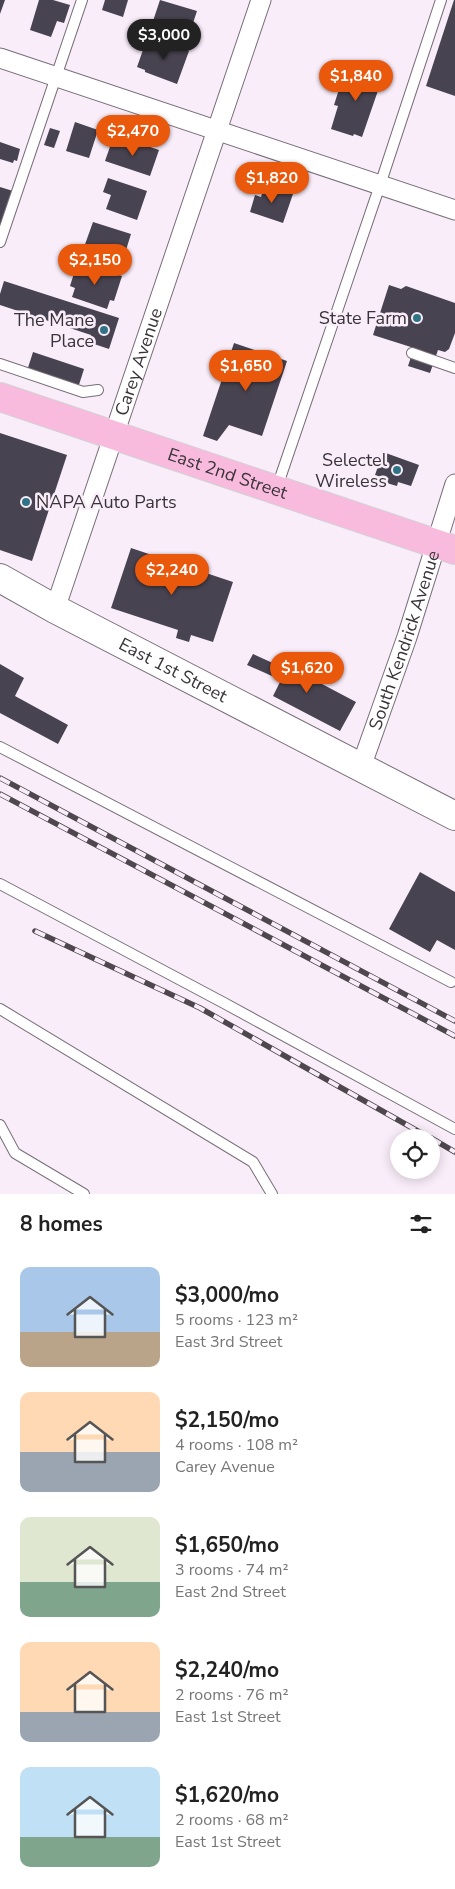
<!DOCTYPE html>
<html lang="en">
<head>
<meta charset="utf-8">
<style>
	body { margin:0; font-family:"Nunito Sans",sans-serif; background:#f2f2f2; color:#222; height:100vh; display:flex; flex-direction:column; font-size:19px; white-space:nowrap }
	* { box-sizing:border-box; margin:0 }
	p { font-size:16px; color:#767676 }
	.icon { flex:none; width:28px; height:28px; fill:none; stroke:currentColor; stroke-width:2; stroke-linecap:round; stroke-linejoin:round }
	.map { position:relative; height:1194px; overflow:hidden }
	.details { display:flex; flex-direction:column; background:#fff; flex:1 }
	.details>* { flex:none }
	.buttons { position:absolute; left:390px; top:1129px; display:grid; gap:10px }
	.buttons a { display:grid; place-items:center; width:50px; height:50px; border-radius:50%; background:#fff; box-shadow:0 2px 12px #0003; font-size:25px }
	.price { position:absolute; translate:-50% -42px; padding:0 11px; border-radius:18px; background:#ea580c; color:#fff; font-size:16px; line-height:32px; filter:drop-shadow(0 1px 2px #0008) }
	.price::after { content:''; position:absolute; left:50%; top:30px; width:15px; height:11px; margin-left:-8px; background:inherit; clip-path:polygon(0 0,100% 0,50% 100%) }
	.price.selected { background:#222; color:#fff }
	ul { padding:0; list-style:none }
	li { display:flex; align-items:center; gap:15px; height:125px; padding:0 20px }
	li span { display:grid; place-items:center; flex:none; width:140px; height:100px; border-radius:10px; color:#555 }
	li>.icon { margin-inline-start:auto }
	span .icon { width:60px; height:60px; fill:#fffc; stroke-width:1 }
	li b { font-size:21px }
	h2 { display:flex; justify-content:space-between; align-items:center; height:60px; padding:0 20px; font-size:21px }
	.map>svg:first-child { display:block }
	.building { fill:#484350 }
	.lines { fill:none; stroke-linecap:round; stroke-linejoin:round }
	.lane-casing { stroke:#786e79; stroke-width:12 }
	.street-casing { stroke:#786e79; stroke-width:21 }
	.secondary-casing { stroke:#786e79; stroke-width:30 }
	.primary-casing { stroke:#d3d2d3; stroke-width:30 }
	.lane { stroke:#fff; stroke-width:10 }
	.street { stroke:#fff; stroke-width:19 }
	.secondary { stroke:#fff; stroke-width:28 }
	.primary { stroke:#f8badd; stroke-width:28 }
	.rail-casing { stroke:#4e484e; stroke-width:5.5 }
	.rail { stroke:#f9edfa; stroke-width:4; stroke-dasharray:11; stroke-linecap:butt }
	.poi-dot { fill:#307384; stroke:#f9edfa; stroke-width:2 }
	.labels { text-anchor:middle; dominant-baseline:central; stroke-width:5; stroke-linejoin:round; paint-order:stroke }
	.poi-label { font-size:18px; fill:#393439; stroke:#f9edfa; text-anchor:end }
	.street-label { font-size:18px; fill:#393439; stroke:#f9edfa }
</style>
</head>
<body>
<div class="map">
<svg width="455" height="1194" viewBox="0 0 455 1194">
	<rect width="100%" height="100%" fill="#f9edfa"/>
	<!-- building -->
	<g class="building">
		<path d="M0,0H5L0,14Z"/>
		<path d="M39,0H53L70,5L64,23L57,21L51,37L30,30Z"/>
		<path d="M105,0H128L123,17L102,10Z"/>
		<path d="M160,0L197,11L190,32L153,21Z"/>
		<path d="M454,0H455V96L426,86Z"/>
		<path d="M156,40L189,51L177,84L145,72V70L137,67L144,47L152,50Z"/>
		<path d="M352,66L383,76L362,137L354,134L353,136L331,129L338,106L334,105L341,83L346,85Z"/>
		<path d="M75,122L98,130L89,158L66,151Z"/>
		<path d="M50,128L60,131L54,148L44,145Z"/>
		<path d="M127,139L159,150L150,176L105,161L112,141L125,145Z"/>
		<path d="M0,142L20,149L17,161L14,160L13,163L0,159Z"/>
		<path d="M108,178L147,191L137,220L106,209L111,195L103,192Z"/>
		<path d="M265,184L293,194L283,223L250,212L255,195L261,197Z"/>
		<path d="M0,187L13,191L0,229Z"/>
		<path d="M93,222L131,234L122,263L83,250Z"/>
		<path d="M85,264L122,276L114,301L110,300L107,309L72,297L75,288L70,286L76,267L83,270Z"/>
		<path d="M4,281L119,318L109,349L88,342L91,335L0,305V294Z"/>
		<path d="M389,285L401,289L406,286L455,303V333L449,349L445,352L438,350L430,373L408,366L414,348L373,335Z"/>
		<path d="M234,343L287,361L262,436L229,425L217,441L203,436Z"/>
		<path d="M33,352L84,369L78,388L27,371Z"/>
		<path d="M0,433L67,455L32,561L0,550Z"/>
		<path d="M383,452L419,465L411,486L398,482L397,486L383,482L384,478L375,475Z"/>
		<path d="M131,548L233,582L213,642L191,635L189,642L176,638L178,630L111,608Z"/>
		<path d="M253,654L286,669L288,666L356,702L340,731L273,696L281,680L247,665Z"/>
		<path d="M0,664L24,678L15,696L68,725L58,744L0,713Z"/>
		<path d="M420,872L455,892V950L437,940L430,952L389,929Z"/>
	</g>
	<g class="lines">
		<!-- lane casing -->
		<g class="lane-casing">
			<g id="lane">
				<path d="M0,242L82,0"/>
				<path d="M412,353L455,368"/>
				<path d="M0,364L83,392L98,390"/>
				<path d="M276,490L380,185L441,0"/>
				<path d="M0,747L451,982"/>
				<path d="M0,884L224,1003L455,1129"/>
				<path d="M0,1009L253,1162L272,1194"/>
				<path d="M0,1125L15,1153L84,1194"/>
			</g>
		</g>
		<!-- street casing -->
		<g class="street-casing">
			<g id="street">
				<path d="M0,58L455,210"/>
				<path id="s1" d="M55,609L261,0"/>
				<path id="s2" d="M361,767L407,637L455,484"/>
			</g>
		</g>
		<!-- secondary casing -->
		<g class="secondary-casing">
			<g id="secondary">
				<path id="s3" d="M0,578L55,609L455,816"/>
			</g>
		</g>
		<!-- primary casing -->
		<g class="primary-casing">
			<g id="primary">
				<path id="s4" d="M0,397L455,550"/>
			</g>
		</g>
		<!-- lane -->
		<use href="#lane" class="lane"/>
		<!-- street -->
		<use href="#street" class="street"/>
		<!-- secondary -->
		<use href="#secondary" class="secondary"/>
		<!-- primary -->
		<use href="#primary" class="primary"/>
		<!-- rail casing -->
		<g class="rail-casing">
			<g id="rail">
				<path d="M0,778L455,1021"/>
				<path d="M0,794L455,1036"/>
				<path d="M35,931L200,1008L430,1138"/>
				<path d="M431,1138L455,1152"/>
			</g>
		</g>
		<!-- rail -->
		<use href="#rail" class="rail"/>
	</g>
	<!-- markers -->
	<g class="poi-dot">
		<circle cx="417" cy="318" r="5"/>
		<circle cx="104" cy="330" r="5"/>
		<circle cx="397" cy="470" r="5"/>
		<circle cx="26" cy="502" r="5"/>
	</g>
	<g class="labels">
		<!-- poi labels -->
		<g class="poi-label">
			<text x="407" y="318">State Farm</text>
			<text x="94" y="320">The Mane<tspan x="94" dy="21">Place</tspan></text>
			<text x="387" y="460">Selectel<tspan x="387" dy="21">Wireless</tspan></text>
			<text x="36" y="502" text-anchor="start">NAPA Auto Parts</text>
		</g>
		<!-- street labels -->
		<g class="street-label">
			<text stroke="none"><textPath href="#s1" startOffset="261">Carey Avenue</textPath></text>
			<text stroke="none"><textPath href="#s4" startOffset="240">East 2nd Street</textPath></text>
			<text stroke="none"><textPath href="#s2" startOffset="134">South Kendrick Avenue</textPath></text>
			<text stroke="none"><textPath href="#s3" startOffset="196">East 1st Street</textPath></text>
		</g>
	</g>
</svg>
<div class="buttons">
<a><svg class="icon" aria-label="locate" viewBox="0 0 24 24"><circle cx="12" cy="12" r="6"/><path d="M12 2v4M12 18v4M2 12h4M18 12h4"/></svg></a>
</div>
<b class="price selected" style="left:164px;top:61px">$3,000</b>
<b class="price" style="left:356px;top:102px">$1,840</b>
<b class="price" style="left:133px;top:157px">$2,470</b>
<b class="price" style="left:272px;top:204px">$1,820</b>
<b class="price" style="left:95px;top:286px">$2,150</b>
<b class="price" style="left:246px;top:392px">$1,650</b>
<b class="price" style="left:172px;top:596px">$2,240</b>
<b class="price" style="left:307px;top:694px">$1,620</b>
</div>
<section class="details">
<h2>8 homes<svg class="icon" aria-label="filters" viewBox="0 0 24 24"><path d="M4 7h16M4 17h16"/><circle cx="9" cy="7" r="2"/><circle cx="15" cy="17" r="2"/></svg></h2>
<ul>
<li><span style="background:linear-gradient(#a9c7e8 65%,#b9a48a 0)"><svg class="icon" aria-label="home" viewBox="0 0 24 24"><path d="M3 11l9-7 9 7M6 9v11h12V9"/></svg></span><div><b>$3,000/mo</b><p>5 rooms · 123 m²</p><p>East 3rd Street</p></div></li>
<li><span style="background:linear-gradient(#ffd9b3 60%,#9aa5b1 0)"><svg class="icon" aria-label="home" viewBox="0 0 24 24"><path d="M3 11l9-7 9 7M6 9v11h12V9"/></svg></span><div><b>$2,150/mo</b><p>4 rooms · 108 m²</p><p>Carey Avenue</p></div></li>
<li><span style="background:linear-gradient(#dfe7d0 65%,#7fa58c 0)"><svg class="icon" aria-label="home" viewBox="0 0 24 24"><path d="M3 11l9-7 9 7M6 9v11h12V9"/></svg></span><div><b>$1,650/mo</b><p>3 rooms · 74 m²</p><p>East 2nd Street</p></div></li>
<li><span style="background:linear-gradient(#ffd9b3 70%,#9aa5b1 0)"><svg class="icon" aria-label="home" viewBox="0 0 24 24"><path d="M3 11l9-7 9 7M6 9v11h12V9"/></svg></span><div><b>$2,240/mo</b><p>2 rooms · 76 m²</p><p>East 1st Street</p></div></li>
<li><span style="background:linear-gradient(#bfe0f5 70%,#7fa58c 0)"><svg class="icon" aria-label="home" viewBox="0 0 24 24"><path d="M3 11l9-7 9 7M6 9v11h12V9"/></svg></span><div><b>$1,620/mo</b><p>2 rooms · 68 m²</p><p>East 1st Street</p></div></li>
</ul>
</section>
</body>
</html>
